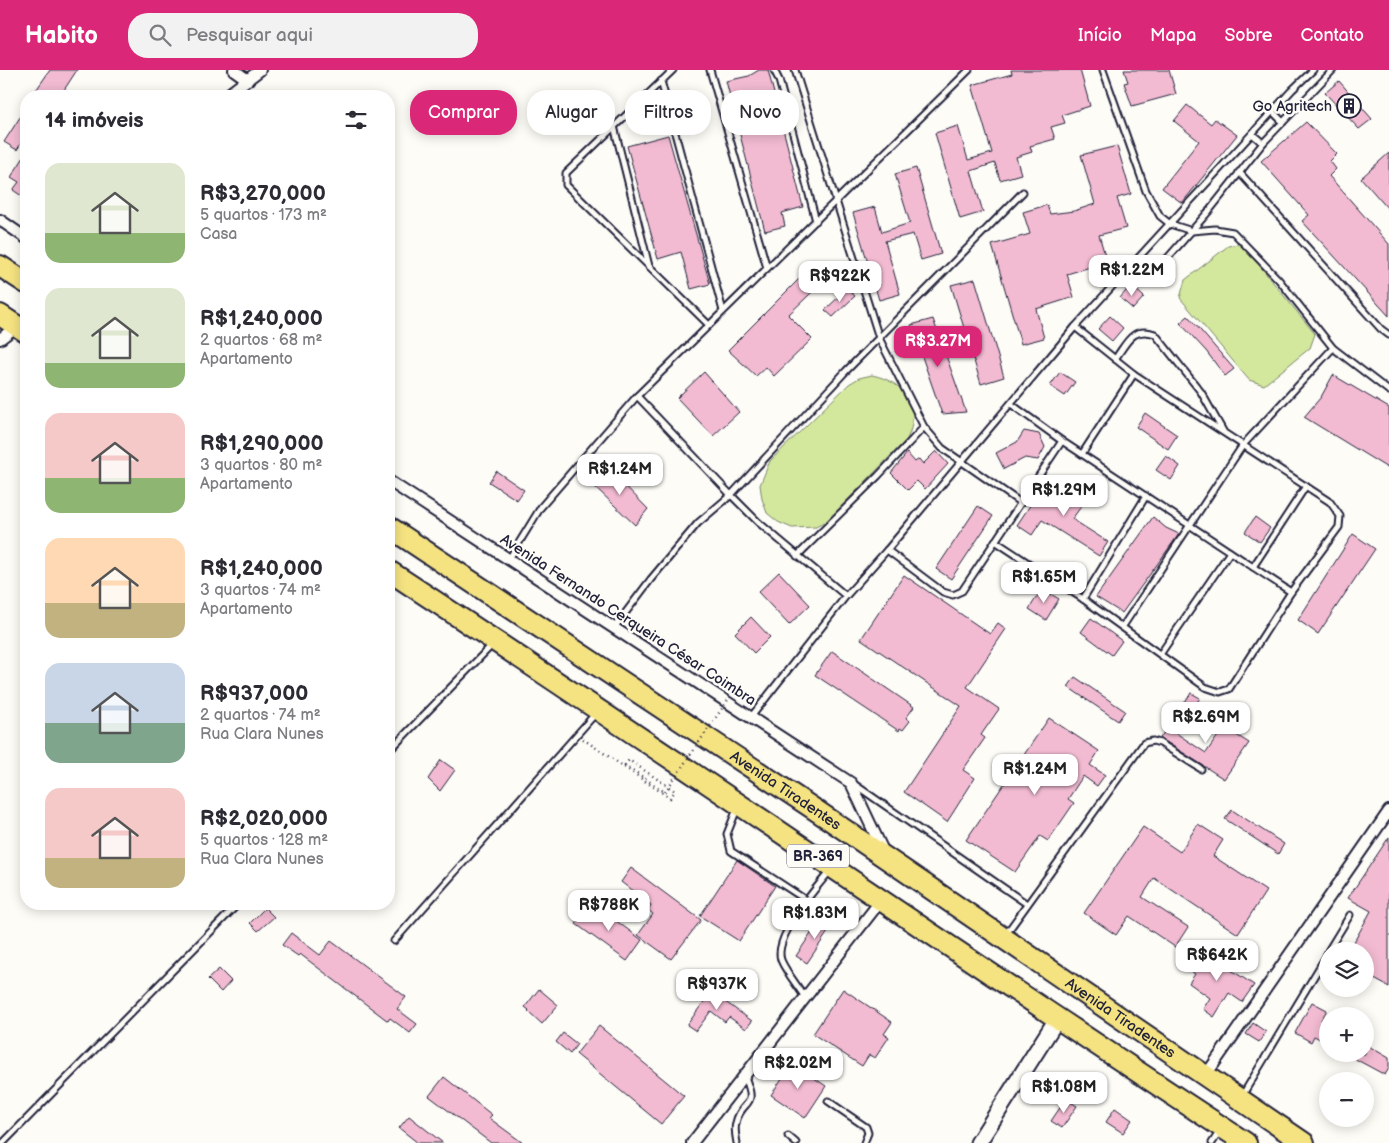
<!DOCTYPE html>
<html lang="pt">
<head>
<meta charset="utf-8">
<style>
	body { margin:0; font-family:"Balsamiq Sans",sans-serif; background:#f2f2f3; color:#2b2b33; height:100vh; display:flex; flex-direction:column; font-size:19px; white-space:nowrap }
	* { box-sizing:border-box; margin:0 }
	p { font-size:16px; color:#7c7c81 }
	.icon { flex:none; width:28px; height:28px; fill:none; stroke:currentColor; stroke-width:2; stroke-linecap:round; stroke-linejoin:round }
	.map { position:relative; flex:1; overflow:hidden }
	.drawer { position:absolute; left:20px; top:20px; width:375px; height:820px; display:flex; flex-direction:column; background:#fff; border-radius:20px; box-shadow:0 2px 12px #0003 }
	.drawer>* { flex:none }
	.banner { position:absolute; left:410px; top:20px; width:475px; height:45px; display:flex; gap:10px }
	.fabs { position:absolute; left:1319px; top:872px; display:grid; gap:10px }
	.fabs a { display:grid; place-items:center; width:55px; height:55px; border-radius:50%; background:#fff; box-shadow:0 2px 12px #0003; font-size:25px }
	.price { position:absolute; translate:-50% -42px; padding:0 11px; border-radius:10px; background:#fff; color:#222; font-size:16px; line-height:32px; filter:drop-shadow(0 1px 2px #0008) }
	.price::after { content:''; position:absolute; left:50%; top:30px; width:15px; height:11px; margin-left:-8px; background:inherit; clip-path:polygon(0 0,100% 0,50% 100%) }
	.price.on { background:#db2777; color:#fff }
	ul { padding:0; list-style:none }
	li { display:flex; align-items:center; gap:15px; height:125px; padding:0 25px }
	li span { display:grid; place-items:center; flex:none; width:140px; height:100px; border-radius:15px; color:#555 }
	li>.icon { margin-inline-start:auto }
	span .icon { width:60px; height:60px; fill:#fffc; stroke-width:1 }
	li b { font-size:21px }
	h2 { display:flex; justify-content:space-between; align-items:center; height:60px; padding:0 25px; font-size:21px }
	.chip { padding:0 18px; border-radius:20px; background:#fff; box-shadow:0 2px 12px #0003; font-size:18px; line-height:45px }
	.chip.on { background:#db2777; color:#fff }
	header { display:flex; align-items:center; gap:30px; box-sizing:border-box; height:70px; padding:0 25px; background:#db2777; color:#fff }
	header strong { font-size:24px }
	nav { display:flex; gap:28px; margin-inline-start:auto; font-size:18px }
	.search { width:350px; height:45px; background:#f2f2f3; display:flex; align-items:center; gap:12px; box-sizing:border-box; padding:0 18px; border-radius:20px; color:#7c7c81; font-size:19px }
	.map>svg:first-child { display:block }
	.green { fill:#d3e89d; stroke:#7a856c }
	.building { fill:#f2bbd2; stroke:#22223b }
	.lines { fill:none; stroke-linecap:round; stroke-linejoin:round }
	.lane-casing { stroke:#22223b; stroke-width:9 }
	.street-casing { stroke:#22223b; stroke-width:14 }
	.secondary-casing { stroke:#22223b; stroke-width:19 }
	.highway-casing { stroke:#22223b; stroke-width:24 }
	.path { stroke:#22223b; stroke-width:2.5; stroke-dasharray:1 4; stroke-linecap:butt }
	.lane { stroke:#fdfcf7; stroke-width:5 }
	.street { stroke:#fdfcf7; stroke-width:10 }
	.secondary { stroke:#fdfcf7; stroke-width:15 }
	.highway { stroke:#f5e382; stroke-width:20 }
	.path-bridge { stroke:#22223b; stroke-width:2.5; stroke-dasharray:1 4; stroke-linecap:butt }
	.labels { text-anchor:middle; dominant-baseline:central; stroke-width:5; stroke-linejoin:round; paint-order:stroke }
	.shield { fill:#fdfcf7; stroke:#646373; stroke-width:1 }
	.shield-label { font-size:14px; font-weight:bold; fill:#22223b }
	.poi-label { font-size:15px; fill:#22223b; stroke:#fdfcf7; text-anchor:end }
	.street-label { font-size:15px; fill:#22223b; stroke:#fdfcf7 }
</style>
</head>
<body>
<header>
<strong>Habito</strong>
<div class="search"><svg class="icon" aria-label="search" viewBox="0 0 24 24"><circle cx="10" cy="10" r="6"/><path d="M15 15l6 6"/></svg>Pesquisar aqui</div>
<nav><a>Início</a><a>Mapa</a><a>Sobre</a><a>Contato</a></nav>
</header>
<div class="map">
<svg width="1389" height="1073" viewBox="0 0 1389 1073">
	<rect width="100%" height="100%" fill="#fdfcf7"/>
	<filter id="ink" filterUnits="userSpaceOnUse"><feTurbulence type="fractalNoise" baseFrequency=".02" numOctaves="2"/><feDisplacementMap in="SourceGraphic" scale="10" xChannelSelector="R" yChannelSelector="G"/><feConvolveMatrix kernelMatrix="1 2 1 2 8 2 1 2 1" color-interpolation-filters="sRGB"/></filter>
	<g filter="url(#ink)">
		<!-- green -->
		<g class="green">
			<path d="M1238,174L1246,179L1315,264L1310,278L1264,315L1249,310L1180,228L1185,210L1228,176Z"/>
			<path d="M872,305C906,312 922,338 907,369L827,451L816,457L792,458L778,452L767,443L762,429L760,415L770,391L849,314L859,308Z"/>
		</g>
		<!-- building -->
		<g class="building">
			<path d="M50,0H77L60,26H32Z"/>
			<path d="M759,0H768L803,137L782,143L785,156L765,161L726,11L749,6Z"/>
			<path d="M1011,0H1080L1090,36L1062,45L1065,53L1051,57L1055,69L1030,76L1032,82L1016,87L1021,104L1000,110L995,93L971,101L983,142L960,149L935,63L958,56L968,90L992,83L972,15L1012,4Z"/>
			<path d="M1124,0H1169L1176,24L1132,36L1124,13L1128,12Z"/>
			<path d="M1339,11L1372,49L1359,59L1325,23Z"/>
			<path d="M1187,35L1211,54L1215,49L1237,65L1182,133L1162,118L1199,71L1174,51Z"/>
			<path d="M26,38V65L17,80L4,72Z"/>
			<path d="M1306,52L1337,84L1330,91L1336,99L1329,106L1389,174V246L1302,151L1309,145L1261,91Z"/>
			<path d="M668,65L710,214L691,219L681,182L658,189L627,76Z"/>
			<path d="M1117,76L1131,124L1117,128L1126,158L1099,165L1107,192L1067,204L1074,227L1036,239L1044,268L1021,274L992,175L1030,164L1023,142L1047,135L1050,144L1074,141L1095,134L1081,85Z"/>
			<path d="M1389,83V140L1361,108Z"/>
			<path d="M26,84V129L13,120L19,112L11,107Z"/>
			<path d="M916,98L941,184L921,190L913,164L885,171L900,224L879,230L853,143L875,137L882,162L910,153L895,104Z"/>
			<path d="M817,191L830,205L788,245L812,269L774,306L766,297L756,306L728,280Z"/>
			<path d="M975,209L1004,307L981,314L951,215Z"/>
			<path d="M1131,215L1144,227L1133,239L1120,228Z"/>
			<path d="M847,219L855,226L833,247L825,240Z"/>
			<path d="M1110,246L1123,258L1112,271L1098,259Z"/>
			<path d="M1188,246L1234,299L1225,306L1206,281L1180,253Z"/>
			<path d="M933,249L966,342L942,344L911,255Z"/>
			<path d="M704,302L739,342L713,366L677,328Z"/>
			<path d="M1060,302L1075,312L1065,326L1050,316Z"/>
			<path d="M1333,305L1389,338V399L1304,347L1321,327Z"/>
			<path d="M1145,343L1177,365L1168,379L1136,357Z"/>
			<path d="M1024,361L1039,364L1045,377L1038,390L1025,388L1004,399L996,383L1017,372Z"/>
			<path d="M936,381L948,394L925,419L917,411L908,420L891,403L907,383L915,392L919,389L923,394Z"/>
			<path d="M1166,386L1180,396L1171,410L1156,400Z"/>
			<path d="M608,398L648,439L635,455L592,414Z"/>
			<path d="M496,401L524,420L517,430L489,412Z"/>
			<path d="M1070,408L1091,423L1072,449L1108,472L1099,486L1042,450L1032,465L1017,455L1037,425L1052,435Z"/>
			<path d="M978,436L993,446L951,509L936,499Z"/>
			<path d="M1153,447L1166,458L1179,464L1122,543L1096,527Z"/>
			<path d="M1255,447L1270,458L1260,472L1245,462Z"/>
			<path d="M1353,464L1375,479L1318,564L1298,550Z"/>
			<path d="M779,502L810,535L789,555L758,522Z"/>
			<path d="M904,505L990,564L998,553L1006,559L967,617L999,639L981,665L985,668L963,700L975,708L947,752L904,722L961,636L861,569Z"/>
			<path d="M1042,519L1059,529L1046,550L1029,539Z"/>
			<path d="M751,547L770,567L754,583L735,563Z"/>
			<path d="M1091,548L1122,571L1112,585L1081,562Z"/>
			<path d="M832,581L914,637L906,648L910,651L903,660L900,658L899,661L815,605Z"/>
			<path d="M1075,607L1125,641L1118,651L1068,617Z"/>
			<path d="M1191,623L1200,628L1176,663L1206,683L1224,657L1249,673L1224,709L1160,668Z"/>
			<path d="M1049,648L1099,681L1090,695L1105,705L1097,716L1083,706L1068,729L1074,733L1048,771L1040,766L1015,802L966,770Z"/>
			<path d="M441,690L455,700L440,721L428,709Z"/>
			<path d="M1232,740L1284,774L1278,784L1225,749Z"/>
			<path d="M1198,754L1223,770L1213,786L1266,821L1238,864L1154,808L1142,827L1188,857L1175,877L1129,846L1116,865L1084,843L1143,757L1180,782Z"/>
			<path d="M1389,767V917L1365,904V881H1349L1371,841L1348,828Z"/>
			<path d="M737,790L775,816L739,871L700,846Z"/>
			<path d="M631,798L701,850L671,889L638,865L653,844L648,840L651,835L621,812Z"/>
			<path d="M592,833L642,870L627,891L576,854Z"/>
			<path d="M265,838L274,847L258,861L250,853Z"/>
			<path d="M823,846L834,853L807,893L796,886Z"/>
			<path d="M291,863L320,885L331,871L406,927L397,939L417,954L410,963L390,948L388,951L300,884L298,886L282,875Z"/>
			<path d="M1201,880L1254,915L1242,932L1229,923L1214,947L1203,939L1210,928L1189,913L1195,904L1188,899Z"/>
			<path d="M219,899L231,911L221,922L208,909Z"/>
			<path d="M706,918L752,951L746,959L729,947L725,952L711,941L696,961L687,955L705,930L699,926Z"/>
			<path d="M539,919L558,935L542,954L528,941L529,940L525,937Z"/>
			<path d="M843,919L892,952L884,964L889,967L875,988L869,985L862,996L813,964Z"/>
			<path d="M1312,932L1327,940L1321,950L1328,954V973L1314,966L1311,972L1295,963Z"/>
			<path d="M1253,953L1266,962L1259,972L1246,964Z"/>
			<path d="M599,956L684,1026L661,1054L576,984Z"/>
			<path d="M563,963L577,974L570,984L556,972Z"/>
			<path d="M1365,974L1389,988V998L1385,1005L1346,984H1365Z"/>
			<path d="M792,993L826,1016L805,1048L771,1025Z"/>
			<path d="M444,1007L492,1045L489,1048L523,1073H491L429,1026Z"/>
			<path d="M1066,1029L1077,1036L1062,1058L1051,1051Z"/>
			<path d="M1115,1038L1132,1050L1123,1063L1106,1052Z"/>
			<path d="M409,1046L443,1073H418L399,1058Z"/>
		</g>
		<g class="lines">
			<!-- lane casing -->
			<g class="lane-casing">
				<g id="lane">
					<path d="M673,0L566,103V115L709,255"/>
					<path d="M710,0L767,198"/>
					<path d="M774,0L779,10L816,151"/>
					<path d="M795,0L879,268L924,357L942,378L1021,433"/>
					<path d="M1103,0L1146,121L1160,146L1170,154L1192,161L1215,159L1233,162L1279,210L1333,278L1389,321"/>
					<path d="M661,11L723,241"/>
					<path d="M1272,41L1283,52"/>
					<path d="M614,56L649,196"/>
					<path d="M1252,64L1263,73"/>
					<path d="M1239,102L1381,259L1389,265"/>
					<path d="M1134,195H1152L1165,191L1209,141L1263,73L1333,0"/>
					<path d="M1115,289C1127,273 1132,256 1155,264L1201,322L1223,361"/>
					<path d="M637,326L731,425L846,301L1023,122"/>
					<path d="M1011,334L1062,371"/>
					<path d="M1082,384L1134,304"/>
					<path d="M995,471L1083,529L1205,617L1220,622L1229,619L1291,522L1339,457L1340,446L1330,432L1134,304L1075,257"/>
					<path d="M887,480L943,522L953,525L962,521L1062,371L1291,522"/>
					<path d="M797,486L878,406L924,357"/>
					<path d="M509,489L541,437L637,326L969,0"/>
					<path d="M1253,497L1306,416"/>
					<path d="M1083,529L1146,426"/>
					<path d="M1123,556L1243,375L1333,278"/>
					<path d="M614,558L651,509L698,453L731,425L758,452L846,526L887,480L1075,257L1292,20L1313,0"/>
					<path d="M1161,583L1230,482"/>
					<path d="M751,647L846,526"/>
					<path d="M389,681L492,575"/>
					<path d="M854,714L1027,834"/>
					<path d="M737,739L727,764L731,781L806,830"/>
					<path d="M1006,864L1144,673L1153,671L1160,673L1201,699"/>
					<path d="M394,871L596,643"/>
					<path d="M1328,881L1350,845"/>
					<path d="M804,926C797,915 786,902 781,890C773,867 816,818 830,801"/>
					<path d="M1242,1026L1328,883"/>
					<path d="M828,1031L866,1057L868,1063L864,1073"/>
					<path d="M788,1066L796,1073"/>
					<path d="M3,1073L238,834"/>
					<path d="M737,1073C736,1067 734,1059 736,1053C741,1028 760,1040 744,1005"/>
					<path d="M1212,1073L1220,1061"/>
				</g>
			</g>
			<!-- street casing -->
			<g class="street-casing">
				<g id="street">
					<path d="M234,0L248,10"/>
					<path d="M226,26L260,0"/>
					<path d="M0,150L26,168"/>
					<path d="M0,269L17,256"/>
					<path d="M389,411L851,713L883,781"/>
					<path d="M1206,1005L1389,741"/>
					<path d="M692,1073L882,829"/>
				</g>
			</g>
			<!-- secondary casing -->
			<g class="secondary-casing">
				<path id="secondary" d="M978,1073L1057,949"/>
			</g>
			<!-- highway casing -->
			<g class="highway-casing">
				<g id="highway">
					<path d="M0,196L26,213"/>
					<path d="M0,245L26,262"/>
					<path id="s1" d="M389,457L817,741L1304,1073"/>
					<path d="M389,501C676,689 958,885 1246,1073"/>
				</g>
			</g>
			<!-- path -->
			<g class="path">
				<path d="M691,594L694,590L736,618"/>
				<path d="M583,669L670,728L675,721L629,690L625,695L665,722"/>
			</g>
			<!-- lane -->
			<use href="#lane" class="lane"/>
			<!-- street -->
			<use href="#street" class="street"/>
			<!-- secondary -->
			<use href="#secondary" class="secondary"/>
			<!-- highway -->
			<use href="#highway" class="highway"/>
			<!-- path-bridge -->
			<path class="path-bridge" d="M665,722L736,618"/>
		</g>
	</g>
	<!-- icons -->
	<defs>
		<g id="building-ring" transform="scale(1.25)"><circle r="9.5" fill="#fdfcf7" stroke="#22223b" stroke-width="1.5"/><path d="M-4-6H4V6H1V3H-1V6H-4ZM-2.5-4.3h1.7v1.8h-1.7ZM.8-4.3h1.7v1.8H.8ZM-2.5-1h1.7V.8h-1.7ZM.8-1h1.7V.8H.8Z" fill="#22223b"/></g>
	</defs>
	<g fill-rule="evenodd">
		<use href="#building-ring" x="1349" y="36"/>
	</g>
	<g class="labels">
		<!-- shield labels -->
		<rect class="shield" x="787" y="774.5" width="62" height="23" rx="4"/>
		<g class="shield-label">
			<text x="818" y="786">BR-369</text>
		</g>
		<!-- poi labels -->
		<g class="poi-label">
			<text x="1332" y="36">Go Agritech</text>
		</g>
		<!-- street labels -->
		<g class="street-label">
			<text transform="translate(628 550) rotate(33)">Avenida Fernando Cerqueira César Coimbra</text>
			<text stroke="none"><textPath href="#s1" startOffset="476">Avenida Tiradentes</textPath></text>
			<text stroke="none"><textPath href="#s1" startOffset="881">Avenida Tiradentes</textPath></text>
		</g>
	</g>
</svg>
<div class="fabs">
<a><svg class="icon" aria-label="layers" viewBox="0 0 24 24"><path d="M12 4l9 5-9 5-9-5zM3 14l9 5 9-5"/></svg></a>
<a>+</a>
<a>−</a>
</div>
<b class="price" style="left:1132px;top:227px">R$1.22M</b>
<b class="price" style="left:840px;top:233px">R$922K</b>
<b class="price on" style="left:938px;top:298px">R$3.27M</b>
<b class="price" style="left:620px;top:426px">R$1.24M</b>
<b class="price" style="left:1064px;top:447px">R$1.29M</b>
<b class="price" style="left:1044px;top:534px">R$1.65M</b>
<b class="price" style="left:1206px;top:674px">R$2.69M</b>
<b class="price" style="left:1035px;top:726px">R$1.24M</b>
<b class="price" style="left:609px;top:862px">R$788K</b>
<b class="price" style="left:815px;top:870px">R$1.83M</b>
<b class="price" style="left:1217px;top:912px">R$642K</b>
<b class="price" style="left:717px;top:941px">R$937K</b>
<b class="price" style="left:798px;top:1020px">R$2.02M</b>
<b class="price" style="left:1064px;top:1044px">R$1.08M</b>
<div class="banner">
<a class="chip on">Comprar</a>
<a class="chip">Alugar</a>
<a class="chip">Filtros</a>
<a class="chip">Novo</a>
</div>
<section class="drawer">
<h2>14 imóveis<svg class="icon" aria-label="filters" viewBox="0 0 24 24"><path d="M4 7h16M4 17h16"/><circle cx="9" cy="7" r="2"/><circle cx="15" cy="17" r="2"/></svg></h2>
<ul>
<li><span style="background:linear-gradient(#dfe7d0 70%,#8fb573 0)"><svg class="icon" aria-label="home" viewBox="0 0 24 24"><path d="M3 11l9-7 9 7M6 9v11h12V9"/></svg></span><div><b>R$3,270,000</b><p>5 quartos · 173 m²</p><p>Casa</p></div></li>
<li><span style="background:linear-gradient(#dfe7d0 75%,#8fb573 0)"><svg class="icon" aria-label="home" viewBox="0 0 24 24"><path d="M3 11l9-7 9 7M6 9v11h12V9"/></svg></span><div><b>R$1,240,000</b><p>2 quartos · 68 m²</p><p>Apartamento</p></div></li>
<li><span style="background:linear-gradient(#f6c9c9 65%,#8fb573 0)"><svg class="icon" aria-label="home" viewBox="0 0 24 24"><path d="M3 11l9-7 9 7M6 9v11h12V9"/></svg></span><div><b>R$1,290,000</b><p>3 quartos · 80 m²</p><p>Apartamento</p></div></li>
<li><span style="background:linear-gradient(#ffd9b3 65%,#c2b280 0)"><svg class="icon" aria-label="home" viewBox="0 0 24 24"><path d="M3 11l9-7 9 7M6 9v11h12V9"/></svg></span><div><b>R$1,240,000</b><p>3 quartos · 74 m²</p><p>Apartamento</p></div></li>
<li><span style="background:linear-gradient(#c9d6e8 60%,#7fa58c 0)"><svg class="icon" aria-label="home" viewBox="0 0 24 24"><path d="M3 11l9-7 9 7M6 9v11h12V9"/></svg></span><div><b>R$937,000</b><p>2 quartos · 74 m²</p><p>Rua Clara Nunes</p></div></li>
<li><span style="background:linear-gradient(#f6c9c9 70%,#c2b280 0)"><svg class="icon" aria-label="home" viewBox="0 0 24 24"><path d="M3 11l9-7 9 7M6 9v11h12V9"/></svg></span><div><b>R$2,020,000</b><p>5 quartos · 128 m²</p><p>Rua Clara Nunes</p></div></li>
</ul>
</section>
</div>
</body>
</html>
